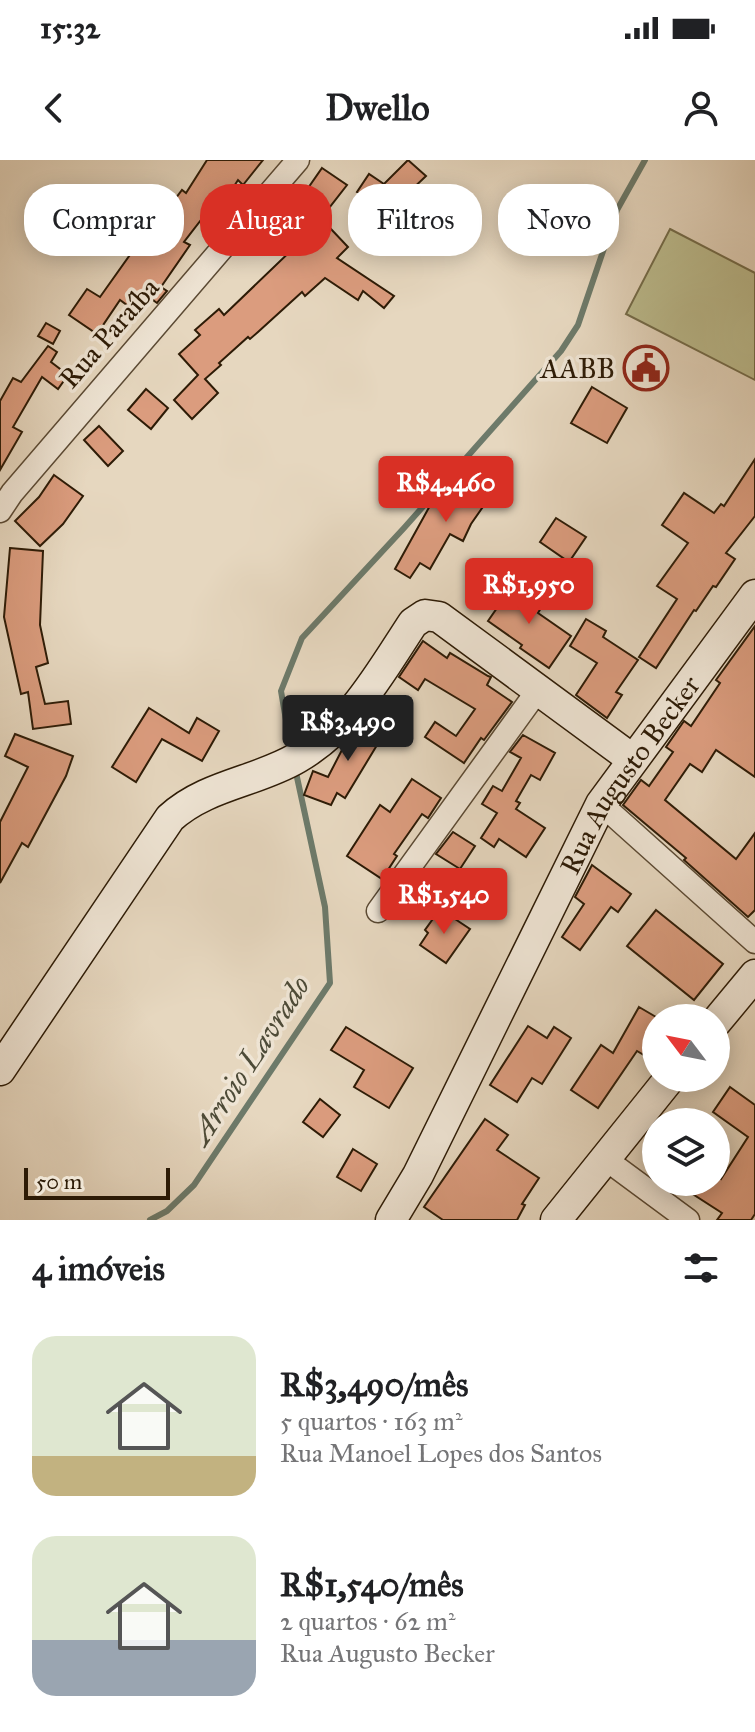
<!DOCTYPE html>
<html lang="pt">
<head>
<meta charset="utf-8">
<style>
	body { margin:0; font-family:"IM FELL Great Primer",serif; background:#f6f6f6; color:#202124; height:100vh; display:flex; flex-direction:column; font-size:30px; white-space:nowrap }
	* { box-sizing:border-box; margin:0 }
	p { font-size:26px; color:#757577 }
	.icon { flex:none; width:44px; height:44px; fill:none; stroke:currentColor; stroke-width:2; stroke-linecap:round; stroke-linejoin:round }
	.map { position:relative; height:1060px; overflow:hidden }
	.panel { display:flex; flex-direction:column; background:#fff; flex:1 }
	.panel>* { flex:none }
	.top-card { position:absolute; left:24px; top:24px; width:708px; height:72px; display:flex; gap:16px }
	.needle { width:52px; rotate:302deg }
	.fabs { position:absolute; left:642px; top:844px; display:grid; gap:16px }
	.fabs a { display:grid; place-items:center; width:88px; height:88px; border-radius:50%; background:#fff; box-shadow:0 4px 20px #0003; font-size:40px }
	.scale { position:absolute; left:24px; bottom:20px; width:146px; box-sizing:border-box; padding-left:8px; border:4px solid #2d1b06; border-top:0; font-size:22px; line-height:28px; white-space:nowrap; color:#2d1b06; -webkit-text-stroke:6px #efe5d5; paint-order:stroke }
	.price { position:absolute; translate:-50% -68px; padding:0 18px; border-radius:8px; background:#d93025; color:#fff; font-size:26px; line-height:52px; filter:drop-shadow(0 2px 4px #0008) }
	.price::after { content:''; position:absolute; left:50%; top:48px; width:24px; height:18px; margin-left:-12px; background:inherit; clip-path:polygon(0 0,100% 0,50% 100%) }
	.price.current { background:#222; color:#fff }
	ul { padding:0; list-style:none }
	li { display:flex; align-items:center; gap:24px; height:200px; padding:0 32px }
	li span { display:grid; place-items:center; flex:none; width:224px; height:160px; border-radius:24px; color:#555 }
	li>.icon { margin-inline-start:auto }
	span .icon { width:96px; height:96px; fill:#fffc; stroke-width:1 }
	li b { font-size:34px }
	h2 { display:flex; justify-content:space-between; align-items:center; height:96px; padding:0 32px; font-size:34px }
	.pill { padding:0 28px; border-radius:32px; background:#fff; box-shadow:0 4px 20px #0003; font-size:28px; line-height:72px }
	.pill.current { background:#d93025; color:#fff }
	.status { display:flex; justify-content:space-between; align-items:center; height:56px; padding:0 40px; background:#fff; direction:ltr }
	.status svg { height:22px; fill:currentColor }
	header { display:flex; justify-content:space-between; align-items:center; height:104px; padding:0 32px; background:#fff; font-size:36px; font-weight:700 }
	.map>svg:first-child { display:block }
	.green { fill:#bcbc8e; stroke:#746c4a; stroke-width:2 }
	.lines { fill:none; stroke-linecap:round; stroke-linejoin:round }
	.stream { stroke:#6d7a6a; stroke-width:6 }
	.building { fill:#db9c7e; stroke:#2d1b06; stroke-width:2 }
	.street-casing { stroke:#5b4a34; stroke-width:25 }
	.secondary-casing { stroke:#2d1b06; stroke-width:33 }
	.street { stroke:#efe5d5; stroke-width:22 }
	.secondary { stroke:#efe5d5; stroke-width:30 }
	.labels { text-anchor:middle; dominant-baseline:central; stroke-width:7; stroke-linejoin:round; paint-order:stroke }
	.street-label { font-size:28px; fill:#2d1b06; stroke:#efe5d5 }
	.poi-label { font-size:28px; fill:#2d1b06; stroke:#efe5d5; text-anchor:end }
	.water-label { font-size:30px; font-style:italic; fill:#4d4b38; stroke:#efe5d5 }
</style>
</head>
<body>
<div class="status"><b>15:32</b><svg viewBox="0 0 49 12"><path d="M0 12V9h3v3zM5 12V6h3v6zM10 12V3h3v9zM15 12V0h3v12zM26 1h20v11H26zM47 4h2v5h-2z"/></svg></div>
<header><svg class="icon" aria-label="back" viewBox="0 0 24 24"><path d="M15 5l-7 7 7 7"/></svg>Dwello<svg class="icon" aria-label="person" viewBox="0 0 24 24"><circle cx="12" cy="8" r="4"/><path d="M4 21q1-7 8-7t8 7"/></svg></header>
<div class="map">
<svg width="755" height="1060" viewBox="0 0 755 1060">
	<rect width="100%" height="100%" fill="#e6d7bf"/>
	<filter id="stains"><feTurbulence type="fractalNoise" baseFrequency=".0025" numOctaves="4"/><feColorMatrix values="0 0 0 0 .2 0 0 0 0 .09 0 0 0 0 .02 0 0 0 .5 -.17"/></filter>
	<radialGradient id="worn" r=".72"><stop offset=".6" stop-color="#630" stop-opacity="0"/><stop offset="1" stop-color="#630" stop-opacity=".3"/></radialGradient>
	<!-- green -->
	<path class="green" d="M670,69L755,113V220L626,154Z"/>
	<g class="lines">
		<!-- stream -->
		<g class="stream">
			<path d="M291,589L281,531L302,478L404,368L561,191L578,165L617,50L645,0"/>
			<path d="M150,1060L167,1051L194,1025L330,823L325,747L295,608"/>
		</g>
	</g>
	<!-- building -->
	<g class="building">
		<path d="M207,0H263L243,25L238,20L218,51L211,47L184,82L190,85L161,127L167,131L157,143L146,135L135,151L120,140L97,174L69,155L87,129L100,137L154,61L157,63L182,30L186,33Z"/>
		<path d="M408,0L426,16L405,36L438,70L422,86L382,52L384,50L357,32L369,14L384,24Z"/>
		<path d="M322,8L347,25L329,48L306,31Z"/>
		<path d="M313,50L348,87L337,98L394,136L384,148L363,131L358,140L325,118L305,136L302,132L258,172L250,179L248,177L219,203L221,205L205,219L218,233L192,259L174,240L198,215L179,194L200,175L195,170L219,149L224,155L301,81L291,70Z"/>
		<path d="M46,163L60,171L53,184L38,176Z"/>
		<path d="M48,186L57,192L51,202L68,215L58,229L42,217L13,267L22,272L0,310V241L13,218L21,222Z"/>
		<path d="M592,227L627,248L607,283L571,263Z"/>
		<path d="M146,229L168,248L151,269L128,250Z"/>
		<path d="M99,266L123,291L108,306L84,280Z"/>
		<path d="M755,299V356L726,393L735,399L716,427L713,426L696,451L694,450L656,508L639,497L677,439L657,426L688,383L662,365L684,333L714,353L721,344L724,346Z"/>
		<path d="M470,310L496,328L471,364L463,381L450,374L430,409L420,403L410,418L395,409L432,342L444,349Z"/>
		<path d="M54,315L83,336L63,364L40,386L15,361L39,337Z"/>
		<path d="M556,358L586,377L569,402L540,382Z"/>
		<path d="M10,388L43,391L40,465L48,503L36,507L45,544L68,541L71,564L33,569L28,532L21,534L4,457Z"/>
		<path d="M515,422L531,433L528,438L541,448L538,453L571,476L549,508L520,488L522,485L488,461Z"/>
		<path d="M586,459L606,471L603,477L638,500L616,532L622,535L607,558L576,535L597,503L570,486Z"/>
		<path d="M755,466V617L716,590L702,612L690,604L665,640L736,699L755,673V750L748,757L684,700L686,698L623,645L641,620L649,626L673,592L666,587L684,561L691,566L720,523L716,520Z"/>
		<path d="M423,481L447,498L450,493L488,516L491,517L487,525L512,542L484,580L481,578L464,603L425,577L435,562L456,576L475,549L425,519L418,530L399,517Z"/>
		<path d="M149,548L189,573L197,558L219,571L202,601L162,579L136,622L112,607Z"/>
		<path d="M374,553L391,562L345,638L337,633L331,645L304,635L313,611L328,617L345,584L347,585Z"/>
		<path d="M15,574L73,596L66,616L28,687L22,683L0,723V662L28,607L5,596Z"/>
		<path d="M523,575L555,593L540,620L531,615L516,641L520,643L516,649L545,668L526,697L499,679L494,687L481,678L497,653L482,644L493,626L502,631L521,598L510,592Z"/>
		<path d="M412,619L441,638L428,658L422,654L394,694L397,696L382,719L347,696L380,645L390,652Z"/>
		<path d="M453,672L475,686L460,709L436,694Z"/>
		<path d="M592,705L631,734L618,752L611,747L580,790L562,777L584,744L575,737Z"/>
		<path d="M440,749L470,769L446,803L420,785L428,773L425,770Z"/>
		<path d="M656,750L723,804L694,840L627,786Z"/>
		<path d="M639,847L656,857V885L649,898L637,891L598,948L571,930L601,885L613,893Z"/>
		<path d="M528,866L547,878L554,867L571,878L542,924L532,918L517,942L490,925Z"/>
		<path d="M346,867L413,908L389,948L354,927L364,910L331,890Z"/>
		<path d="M730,927L755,945V1054L751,1060H717L722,1053L674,1022H716V1015L721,1019L748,977L713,952Z"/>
		<path d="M320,939L340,955L323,977L303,962Z"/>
		<path d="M485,959L508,975L497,990L539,1018L522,1044L525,1045L517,1060H443L424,1047Z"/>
		<path d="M353,989L377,1004L361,1031L337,1017Z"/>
	</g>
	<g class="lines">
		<!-- street casing -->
		<g class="street-casing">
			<g id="street">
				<path d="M0,351L12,333L298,0"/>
				<path d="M601,644L755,782"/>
				<path d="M378,751L538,530"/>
				<path d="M604,998L688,1060"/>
			</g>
		</g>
		<!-- secondary casing -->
		<g class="secondary-casing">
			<g id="secondary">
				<path d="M716,862L755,815"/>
				<path d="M0,910L170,658C206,625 256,622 297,598C351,567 380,513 413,463L425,455L439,457L632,599"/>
				<path id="s1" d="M391,1060L418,1015L601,644L755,435"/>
				<path d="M556,1060L670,918"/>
			</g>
		</g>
		<!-- street -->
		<use href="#street" class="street"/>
		<!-- secondary -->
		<use href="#secondary" class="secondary"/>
	</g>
	<!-- icons -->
	<defs>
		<g id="civic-ring" transform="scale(2.3)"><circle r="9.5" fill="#efe5d5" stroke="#8f2418" stroke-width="1.5"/><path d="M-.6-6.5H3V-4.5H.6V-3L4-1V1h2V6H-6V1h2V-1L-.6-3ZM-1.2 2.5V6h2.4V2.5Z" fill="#8f2418"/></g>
	</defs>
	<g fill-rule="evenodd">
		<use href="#civic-ring" x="646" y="208"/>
	</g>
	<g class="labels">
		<!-- street labels -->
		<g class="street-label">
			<text transform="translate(109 173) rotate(-49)">Rua Paraíba</text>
			<text stroke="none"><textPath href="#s1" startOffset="506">Rua Augusto Becker</textPath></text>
		</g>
		<!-- poi labels -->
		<g class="poi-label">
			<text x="615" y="208">AABB</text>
		</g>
		<!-- water labels -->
		<g class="water-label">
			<text transform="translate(250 900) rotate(-57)">Arroio Lavrado</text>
		</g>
	</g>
	<rect width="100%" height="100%" filter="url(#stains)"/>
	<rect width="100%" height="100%" fill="url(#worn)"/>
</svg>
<div class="fabs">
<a><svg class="needle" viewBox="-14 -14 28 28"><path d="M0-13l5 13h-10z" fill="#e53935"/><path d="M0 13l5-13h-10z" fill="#757577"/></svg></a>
<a><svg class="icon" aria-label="layers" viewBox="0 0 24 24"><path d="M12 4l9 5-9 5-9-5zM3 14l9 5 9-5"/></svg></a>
</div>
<div class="scale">50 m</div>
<b class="price" style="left:446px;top:364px">R$4,460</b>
<b class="price" style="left:529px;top:466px">R$1,950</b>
<b class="price current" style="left:348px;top:603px">R$3,490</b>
<b class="price" style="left:444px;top:776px">R$1,540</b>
<div class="top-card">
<a class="pill">Comprar</a>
<a class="pill current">Alugar</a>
<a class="pill">Filtros</a>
<a class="pill">Novo</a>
</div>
</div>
<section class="panel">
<h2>4 imóveis<svg class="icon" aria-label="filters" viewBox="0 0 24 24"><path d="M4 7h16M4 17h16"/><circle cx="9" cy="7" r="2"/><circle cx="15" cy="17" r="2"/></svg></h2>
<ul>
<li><span style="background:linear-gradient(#dfe7d0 75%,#c2b280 0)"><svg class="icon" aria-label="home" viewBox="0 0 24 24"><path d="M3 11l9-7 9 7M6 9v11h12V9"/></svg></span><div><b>R$3,490/mês</b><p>5 quartos · 163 m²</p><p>Rua Manoel Lopes dos Santos</p></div></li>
<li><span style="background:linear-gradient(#dfe7d0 65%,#9aa5b1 0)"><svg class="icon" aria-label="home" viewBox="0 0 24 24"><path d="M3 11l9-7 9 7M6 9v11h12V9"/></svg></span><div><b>R$1,540/mês</b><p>2 quartos · 62 m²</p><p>Rua Augusto Becker</p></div></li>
</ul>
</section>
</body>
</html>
